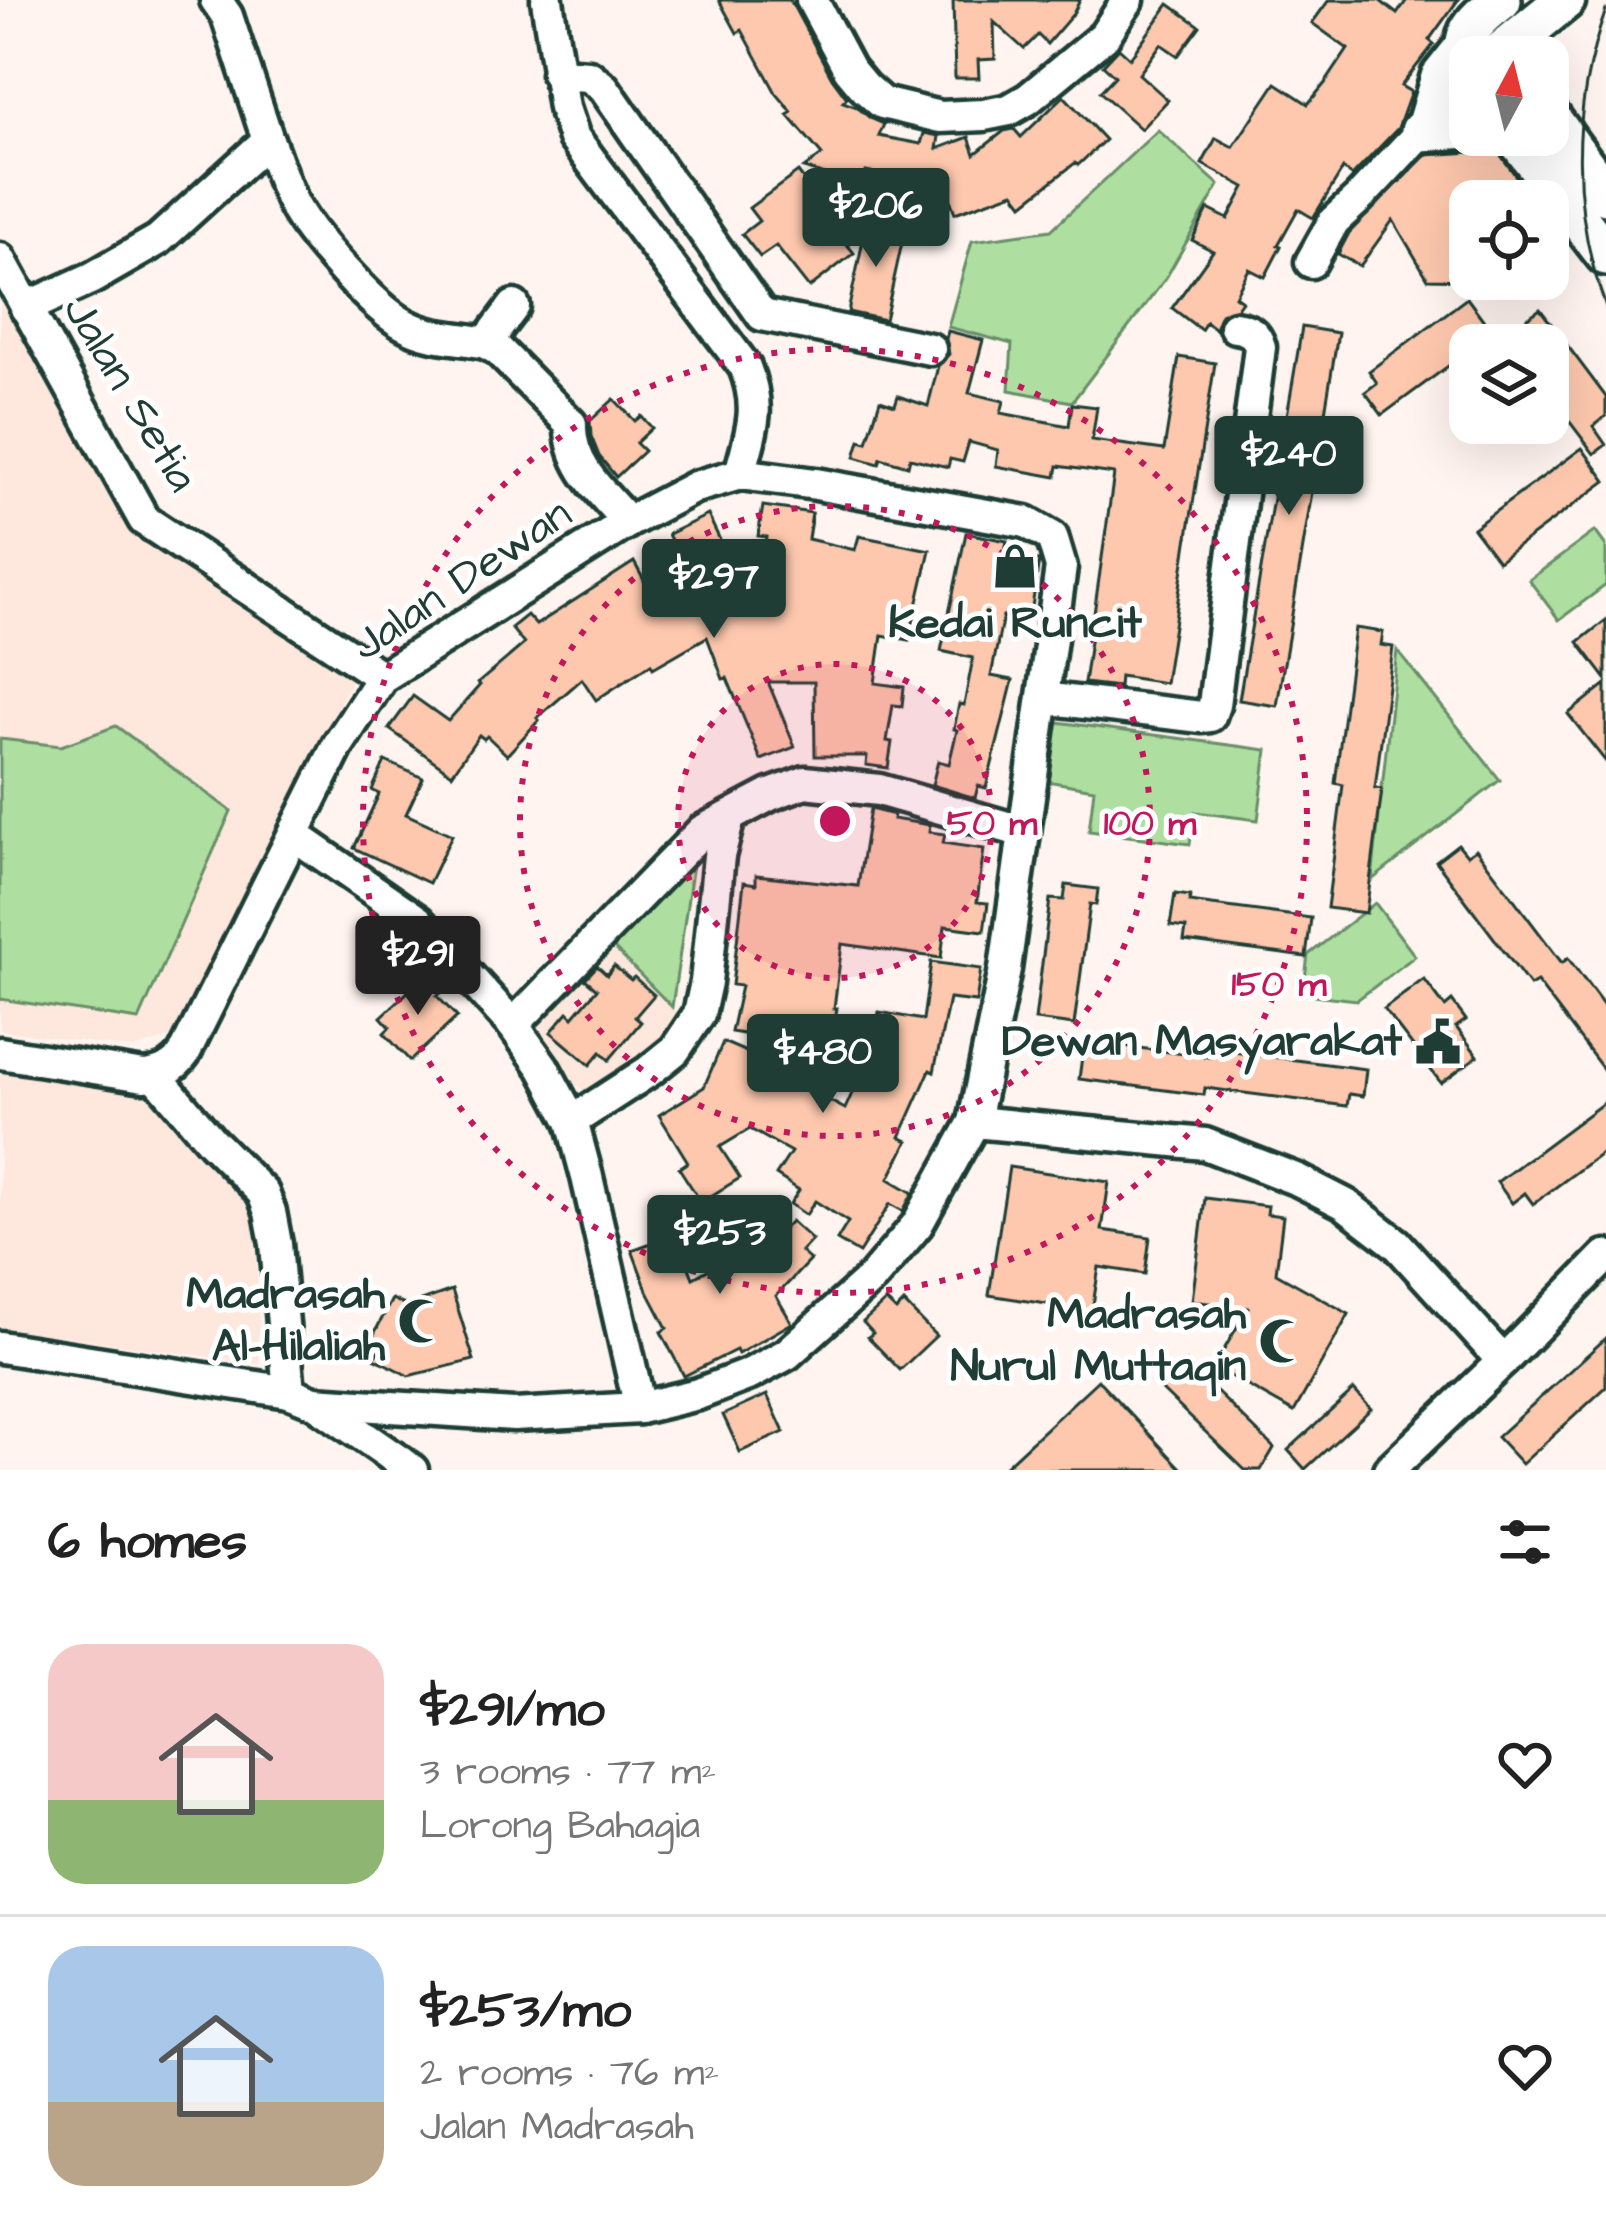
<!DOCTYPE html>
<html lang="en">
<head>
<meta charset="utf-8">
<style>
	body { margin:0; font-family:"Architects Daughter",sans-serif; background:#f2f2f2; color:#222; height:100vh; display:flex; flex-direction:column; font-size:45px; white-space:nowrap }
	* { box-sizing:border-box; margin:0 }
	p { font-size:39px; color:#767676 }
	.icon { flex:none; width:66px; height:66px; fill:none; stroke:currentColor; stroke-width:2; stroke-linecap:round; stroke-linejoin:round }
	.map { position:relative; height:1470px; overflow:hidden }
	.details { display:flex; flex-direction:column; background:#fff; flex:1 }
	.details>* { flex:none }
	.needle { width:78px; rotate:7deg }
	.fabs { position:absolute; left:1449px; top:36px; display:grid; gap:24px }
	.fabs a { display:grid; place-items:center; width:120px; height:120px; border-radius:24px; background:#fff; box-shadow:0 12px 48px #0002; font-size:60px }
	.price { position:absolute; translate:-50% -102px; padding:0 27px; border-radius:12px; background:#1f3d34; color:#fff; font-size:39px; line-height:78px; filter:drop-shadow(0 3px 6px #0008) }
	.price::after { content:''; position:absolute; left:50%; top:72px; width:36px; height:27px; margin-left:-18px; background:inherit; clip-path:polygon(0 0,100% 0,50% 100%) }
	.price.on { background:#222; color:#fff }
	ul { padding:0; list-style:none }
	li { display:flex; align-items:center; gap:36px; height:300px; padding:0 48px }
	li+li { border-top:3px solid #e0e0e0 }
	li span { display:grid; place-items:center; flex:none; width:336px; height:240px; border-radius:36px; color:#555 }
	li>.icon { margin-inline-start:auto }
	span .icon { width:144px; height:144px; fill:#fffc; stroke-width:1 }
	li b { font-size:51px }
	h2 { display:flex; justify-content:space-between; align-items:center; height:144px; padding:0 48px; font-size:51px }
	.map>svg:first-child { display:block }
	.built { fill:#fee7dc }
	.green { fill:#afdfa0; stroke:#678e6a; stroke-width:3 }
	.building { fill:#fdc8ae; stroke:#1f3d34; stroke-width:3 }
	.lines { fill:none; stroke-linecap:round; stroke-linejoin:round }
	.minor-casing { stroke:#1f3d34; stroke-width:39 }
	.major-casing { stroke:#1f3d34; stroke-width:48 }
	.minor { stroke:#fff; stroke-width:30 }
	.major { stroke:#fff; stroke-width:39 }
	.tram { stroke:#1f3d34; stroke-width:3 }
	.ring { fill:none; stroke:#c2185b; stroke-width:6; stroke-dasharray:6 12 }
	.labels { text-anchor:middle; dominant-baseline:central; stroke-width:10; stroke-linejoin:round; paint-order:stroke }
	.street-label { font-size:45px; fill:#1f3d34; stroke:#fff }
	.poi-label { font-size:45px; font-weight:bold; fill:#1f3d34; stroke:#fff; text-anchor:end }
	.centre { fill:#c2185b; stroke:#fff; stroke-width:6 }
	.ring-label { font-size:36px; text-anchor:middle; font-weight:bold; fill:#c2185b; stroke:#fff; stroke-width:10; stroke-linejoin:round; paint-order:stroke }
</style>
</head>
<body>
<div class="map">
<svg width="1606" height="1470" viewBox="0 0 1606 1470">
	<rect width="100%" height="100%" fill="#fff4ef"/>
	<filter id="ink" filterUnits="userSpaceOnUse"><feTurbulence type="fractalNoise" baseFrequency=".00833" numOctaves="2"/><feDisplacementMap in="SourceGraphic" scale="24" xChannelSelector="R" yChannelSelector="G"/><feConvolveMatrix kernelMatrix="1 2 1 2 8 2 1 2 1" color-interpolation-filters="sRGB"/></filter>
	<g filter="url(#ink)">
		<!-- built -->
		<g class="built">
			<path d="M0,291L139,524L357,668L178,1035L133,1049L0,1030Z"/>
			<path d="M602,939L681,1017L670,1038L584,1090L572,1082L545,1048L539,1024L547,1009Z"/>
			<path d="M0,1064L120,1080L161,1100L254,1205L260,1364L0,1327Z"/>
		</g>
		<!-- green -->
		<g class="green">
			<path d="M1158,130L1219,185L1166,278L1072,402L1009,390L1012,344L948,327L972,241L1051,230Z"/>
			<path d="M1595,531L1606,546V585L1559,620L1529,580Z"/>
			<path d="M1397,650L1500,780L1372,880Z"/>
			<path d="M1050,721L1267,750L1258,820L1195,812L1190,844L1089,831L1094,789L1041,780Z"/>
			<path d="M116,726L231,811L139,1020L0,999V739L61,746Z"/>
			<path d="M696,843L672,1007L603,937Z"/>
			<path d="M1375,903L1415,956L1357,1000L1303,994L1308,955Z"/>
		</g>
		<!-- building -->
		<g class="building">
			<path d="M719,0H790L832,78L847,98L843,102L857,107L870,118L884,124L879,136L921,144L924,133L939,136L937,149L969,137L975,154L1004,131L1014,129L1021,137L1064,96L1105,140L1078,165L1075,163L1023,204L1014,192L955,213L946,188L866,172L861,187L804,168L822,155L788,115L792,112L776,93L742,30L737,33Z"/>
			<path d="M953,0H1080L1073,14L1047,44L1038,35L1024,49L994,22L995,59L978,60L979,78H955Z"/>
			<path d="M1329,0H1379L1397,14L1407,0H1458L1429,40L1434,44L1401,86L1411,92L1398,128L1352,176L1343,169L1313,218L1298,209L1278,245L1281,246L1265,277L1249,269L1235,296L1242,301L1237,308L1221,314L1215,329L1206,322L1201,330L1172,308L1213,251L1192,240L1208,209L1228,219L1245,187L1202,164L1216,138L1233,147L1276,83L1308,104L1326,82L1348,49L1312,23Z"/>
			<path d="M1169,4L1200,26L1178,56L1161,44L1139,74L1168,100L1141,129L1100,92L1115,76L1103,65L1119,48L1130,58Z"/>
			<path d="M1489,142L1492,143L1526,190L1513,201H1470V280L1428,279L1393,220L1360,266L1338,254L1349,233L1426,155L1473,152L1482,149Z"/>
			<path d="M798,172L825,209L821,212L854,253L809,288L776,246L760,257L742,234L759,221L749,208Z"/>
			<path d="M867,221L905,229L885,320L848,312Z"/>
			<path d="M1467,298L1493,333L1476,345H1470V350L1382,415L1365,392L1377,383L1369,371Z"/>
			<path d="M1540,309L1606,397V416L1593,426L1606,445L1594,454L1548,393V345H1512L1504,335Z"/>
			<path d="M1302,327L1338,333L1277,706L1239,700Z"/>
			<path d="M948,331L983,340L969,393L1004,401L1001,413L1069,426L1072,404L1097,407L1092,440L1164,450L1179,357L1215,363L1165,683L1120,676L1119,687L1084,683L1114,474L1058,466L1056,477L996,466L998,450L969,442L963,462L950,459L948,467L910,458L908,466L881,458L879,464L855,457L860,440L867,442L880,400L895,405L898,396L928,406L938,366L949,354L946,339Z"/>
			<path d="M614,399L635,421L641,416L652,428L636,443L644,451L616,477L599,456L591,436L590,421Z"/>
			<path d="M1582,448L1606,481L1498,561L1473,528Z"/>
			<path d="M763,506L812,513L808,539L855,550L859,536L930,550L909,640L882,635L875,683L904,687L902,706L893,705L887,741L892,742L888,768L866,765L867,756H815L814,682H768L795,747L761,760L727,678L723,679L707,637L653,668L651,664L596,700L582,679L537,718L539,720L507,755L487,736L484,739L479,735L452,774L389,729L413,696L448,721L480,685L478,683L524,644L511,628L527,615L536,625L634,562L646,584L683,566L668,534L708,515L749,601L753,574L761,575L767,537L758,536Z"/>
			<path d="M966,533L1007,541L1004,555L1039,561L1030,620L1003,616L991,676L1013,680L986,788L978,786L975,798L932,785L938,761L949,764L957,730L954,729L959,704L964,705L973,658L941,651Z"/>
			<path d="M1606,620V679L1578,642Z"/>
			<path d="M1355,628L1383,632L1381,645L1393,647L1375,788L1382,789L1366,913L1327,908L1343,785L1335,783Z"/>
			<path d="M1606,684V762L1568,714Z"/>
			<path d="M385,761L423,778L406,814L452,835L429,883L354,848L379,794L372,790Z"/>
			<path d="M870,809L894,815L893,819L930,825L929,832L945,834L943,843L984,849L977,902L988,903L984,931L945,926L941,958L842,944L834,1008H837L830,1048L731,1032L741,986L732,985L744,882L756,884V875L858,886Z"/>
			<path d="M1458,844L1467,855L1476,849L1562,963L1568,958L1606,1009V1073L1537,982L1530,986L1436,861Z"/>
			<path d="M1066,885L1098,889L1096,905L1090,904L1074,1025L1035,1020L1050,899L1064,900Z"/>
			<path d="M1175,894L1190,896L1189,902L1311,918L1306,957L1184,941L1186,928L1170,926Z"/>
			<path d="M931,962L981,969L976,1002L949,999L934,1072L930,1070L900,1137L908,1141L889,1179L913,1193L903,1211L890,1204L859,1253L837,1240L848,1222L815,1201L806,1215L790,1204L799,1190L776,1175L791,1152L750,1129L720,1147L740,1178L701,1202L679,1168L688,1162L659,1115L704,1087L723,1042L812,1080L808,1089L845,1109L874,1044L879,1012L923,1020Z"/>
			<path d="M597,966L607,975L614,966L631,980L634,977L654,995L635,1017L641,1022L609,1060L601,1052L590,1065L551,1032L568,1012L573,1017L597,989L585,979Z"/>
			<path d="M427,974L443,991L437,996L457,1017L410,1061L384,1033L390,1027L381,1017Z"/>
			<path d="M1424,979L1445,1007L1452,1001L1466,1020L1456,1027L1478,1056L1441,1083L1384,1009Z"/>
			<path d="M1084,1041L1209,1057L1210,1049L1366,1069L1363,1096L1349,1094L1347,1106L1205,1088L1204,1095L1079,1079Z"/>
			<path d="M1606,1101V1150L1533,1204L1525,1193L1512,1203L1497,1182Z"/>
			<path d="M1009,1167L1109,1182L1102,1230L1150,1237L1145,1274L1099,1267L1092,1311L989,1295Z"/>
			<path d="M1205,1198L1268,1206L1267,1214L1283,1216L1276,1273L1349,1314L1294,1412L1214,1367L1248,1308L1192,1301Z"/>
			<path d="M791,1221L812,1240L801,1252L810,1260L776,1296L792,1323L738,1354L736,1350L684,1376L661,1332L667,1328L647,1290L632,1250L676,1234L693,1278L749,1247L756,1259Z"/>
			<path d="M452,1290L474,1360L409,1376L374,1358L384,1342L373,1336L392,1299L407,1306Z"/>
			<path d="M886,1301L896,1311L904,1303L936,1336L900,1370L868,1337L873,1333L863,1322Z"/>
			<path d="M1606,1338V1387L1522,1464L1497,1437Z"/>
			<path d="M1186,1362L1274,1448L1261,1470H1245L1160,1388Z"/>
			<path d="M1098,1380L1183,1470H1001Z"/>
			<path d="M1354,1390L1371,1409L1305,1469L1288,1450Z"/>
			<path d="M767,1395L784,1432L740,1452L723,1415Z"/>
		</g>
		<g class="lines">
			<!-- minor casing -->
			<g class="minor-casing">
				<g id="minor">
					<path d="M547,0L564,108L574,138L745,367C762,410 751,431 740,474"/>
					<path d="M812,0L849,69L864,87L882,103L940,117L984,115L1009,110L1028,99L1104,36L1128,0"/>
					<path d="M557,74L589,76L604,88L762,315L930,349"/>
					<path d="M1422,125L1437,75L1464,41"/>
					<path d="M268,140C277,162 284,188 296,209C313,239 374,308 404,324C430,339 458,337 486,343"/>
					<path d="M0,259L144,520L382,677"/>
					<path d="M1311,262L1334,221L1358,199L1470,79"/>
					<path d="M514,306L486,343L498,350L571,424C569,465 603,494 628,522"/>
					<path d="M26,308L92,278L158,240L268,140L227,16L216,0"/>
					<path d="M1043,698L1201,717L1210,716L1214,705L1260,347C1256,333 1249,329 1235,327"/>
					<path d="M294,835L418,921L513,1025L543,1067L572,1121L587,1177L640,1408"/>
					<path d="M513,1025L702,831L770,795L805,782L879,790L1024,832"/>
					<path d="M0,1053L144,1076C161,1075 174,1068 184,1054L338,745L382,677L628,522L695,487L740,474L816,484L1026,522L1052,537L1061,567L1005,969L974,1122L917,1225L873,1277L787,1354L750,1374L698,1394L640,1408L514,1415L314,1402L289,1392L0,1347"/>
					<path d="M156,1076L212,1142L263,1193L270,1212L276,1244L289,1392"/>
					<path d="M572,1121L649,1071L675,1050L699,1014L706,982L719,856L729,818"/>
					<path d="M974,1122L1205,1144L1298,1180L1345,1204L1397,1244L1503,1361"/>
					<path d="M314,1402L412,1470"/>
					<path d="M1389,1470L1503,1361L1606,1256"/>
				</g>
			</g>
			<!-- major casing -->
			<g class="major-casing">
				<g id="major">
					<path d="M1495,57L1565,0"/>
					<path d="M1470,77C1457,36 1470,24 1501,0"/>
					<path d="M1548,115L1606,195"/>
					<path d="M1421,131L1470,128"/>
					<path d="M1514,135L1606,255"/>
				</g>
			</g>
			<!-- minor -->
			<use href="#minor" class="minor"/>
			<!-- major -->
			<use href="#major" class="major"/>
			<!-- tram -->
			<path class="tram" d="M1606,10C1571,107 1570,210 1606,307"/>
		</g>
	</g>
	<!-- distance rings -->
	<circle cx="835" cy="821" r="157" fill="#c2185b" fill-opacity=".12"/>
	<g class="ring">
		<circle cx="835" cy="821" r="157"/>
		<circle cx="835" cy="821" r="315"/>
		<circle cx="835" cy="821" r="472"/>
	</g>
	<!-- icons -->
	<defs>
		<g id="shop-bare" transform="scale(3.6)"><path d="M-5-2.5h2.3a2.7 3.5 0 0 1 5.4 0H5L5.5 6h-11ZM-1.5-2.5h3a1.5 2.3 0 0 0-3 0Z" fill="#1f3d34" stroke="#fff" stroke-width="2.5" paint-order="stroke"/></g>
		<g id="civic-bare" transform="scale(3.6)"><path d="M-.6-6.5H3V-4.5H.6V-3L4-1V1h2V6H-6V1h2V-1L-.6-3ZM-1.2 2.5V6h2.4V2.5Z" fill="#1f3d34" stroke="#fff" stroke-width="2.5" paint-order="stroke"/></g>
		<g id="mosque-bare" transform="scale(3.6)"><path d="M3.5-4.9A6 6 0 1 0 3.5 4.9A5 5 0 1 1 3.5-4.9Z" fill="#1f3d34" stroke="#fff" stroke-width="2.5" paint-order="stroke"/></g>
	</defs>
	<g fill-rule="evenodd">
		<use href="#shop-bare" x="1015" y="566"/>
		<use href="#civic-bare" x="1438" y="1042"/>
		<use href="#mosque-bare" x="421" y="1321"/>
		<use href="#mosque-bare" x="1282" y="1341"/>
	</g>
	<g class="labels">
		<!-- street labels -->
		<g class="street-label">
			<text transform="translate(130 394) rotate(59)">Jalan Setia</text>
			<text transform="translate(462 580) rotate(-34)">Jalan Dewan</text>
		</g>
		<!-- poi labels -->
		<g class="poi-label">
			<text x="1015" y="624" text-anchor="middle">Kedai Runcit</text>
			<text x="1402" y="1042">Dewan Masyarakat</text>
			<text x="385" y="1295">Madrasah<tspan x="385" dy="52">Al-Hilaliah</tspan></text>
			<text x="1246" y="1315">Madrasah<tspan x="1246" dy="52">Nurul Muttaqin</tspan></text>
		</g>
	</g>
	<circle cx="835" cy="821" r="18" class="centre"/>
	<g class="ring-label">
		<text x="992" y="834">50 m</text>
		<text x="1150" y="834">100 m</text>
		<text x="1279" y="995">150 m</text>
	</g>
</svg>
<div class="fabs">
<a><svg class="needle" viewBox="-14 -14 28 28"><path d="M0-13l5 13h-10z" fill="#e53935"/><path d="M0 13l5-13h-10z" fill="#767676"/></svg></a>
<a><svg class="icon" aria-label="locate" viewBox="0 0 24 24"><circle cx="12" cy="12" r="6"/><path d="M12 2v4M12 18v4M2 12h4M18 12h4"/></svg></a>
<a><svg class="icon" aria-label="layers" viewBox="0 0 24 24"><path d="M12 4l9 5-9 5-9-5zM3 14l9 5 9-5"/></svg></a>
</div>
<b class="price" style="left:876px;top:270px">$206</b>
<b class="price" style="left:1289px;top:518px">$240</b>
<b class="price" style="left:714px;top:641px">$297</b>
<b class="price on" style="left:418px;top:1018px">$291</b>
<b class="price" style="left:823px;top:1116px">$480</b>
<b class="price" style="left:720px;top:1297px">$253</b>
</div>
<section class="details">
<h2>6 homes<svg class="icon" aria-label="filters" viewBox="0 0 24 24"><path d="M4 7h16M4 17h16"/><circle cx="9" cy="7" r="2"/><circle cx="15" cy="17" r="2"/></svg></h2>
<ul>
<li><span style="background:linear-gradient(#f6c9c9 65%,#8fb573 0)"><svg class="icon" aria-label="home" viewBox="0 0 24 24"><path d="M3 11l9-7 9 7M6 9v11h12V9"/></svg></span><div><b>$291/mo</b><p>3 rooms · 77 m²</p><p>Lorong Bahagia</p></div><svg class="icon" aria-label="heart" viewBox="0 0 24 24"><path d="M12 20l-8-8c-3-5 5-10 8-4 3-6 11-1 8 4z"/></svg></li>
<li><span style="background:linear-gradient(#a9c7e8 65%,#b9a48a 0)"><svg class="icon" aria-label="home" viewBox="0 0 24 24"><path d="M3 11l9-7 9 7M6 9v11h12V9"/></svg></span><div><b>$253/mo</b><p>2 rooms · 76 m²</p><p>Jalan Madrasah</p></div><svg class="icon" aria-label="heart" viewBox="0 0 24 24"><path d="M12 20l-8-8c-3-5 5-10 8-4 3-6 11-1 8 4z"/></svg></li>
</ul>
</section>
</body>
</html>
